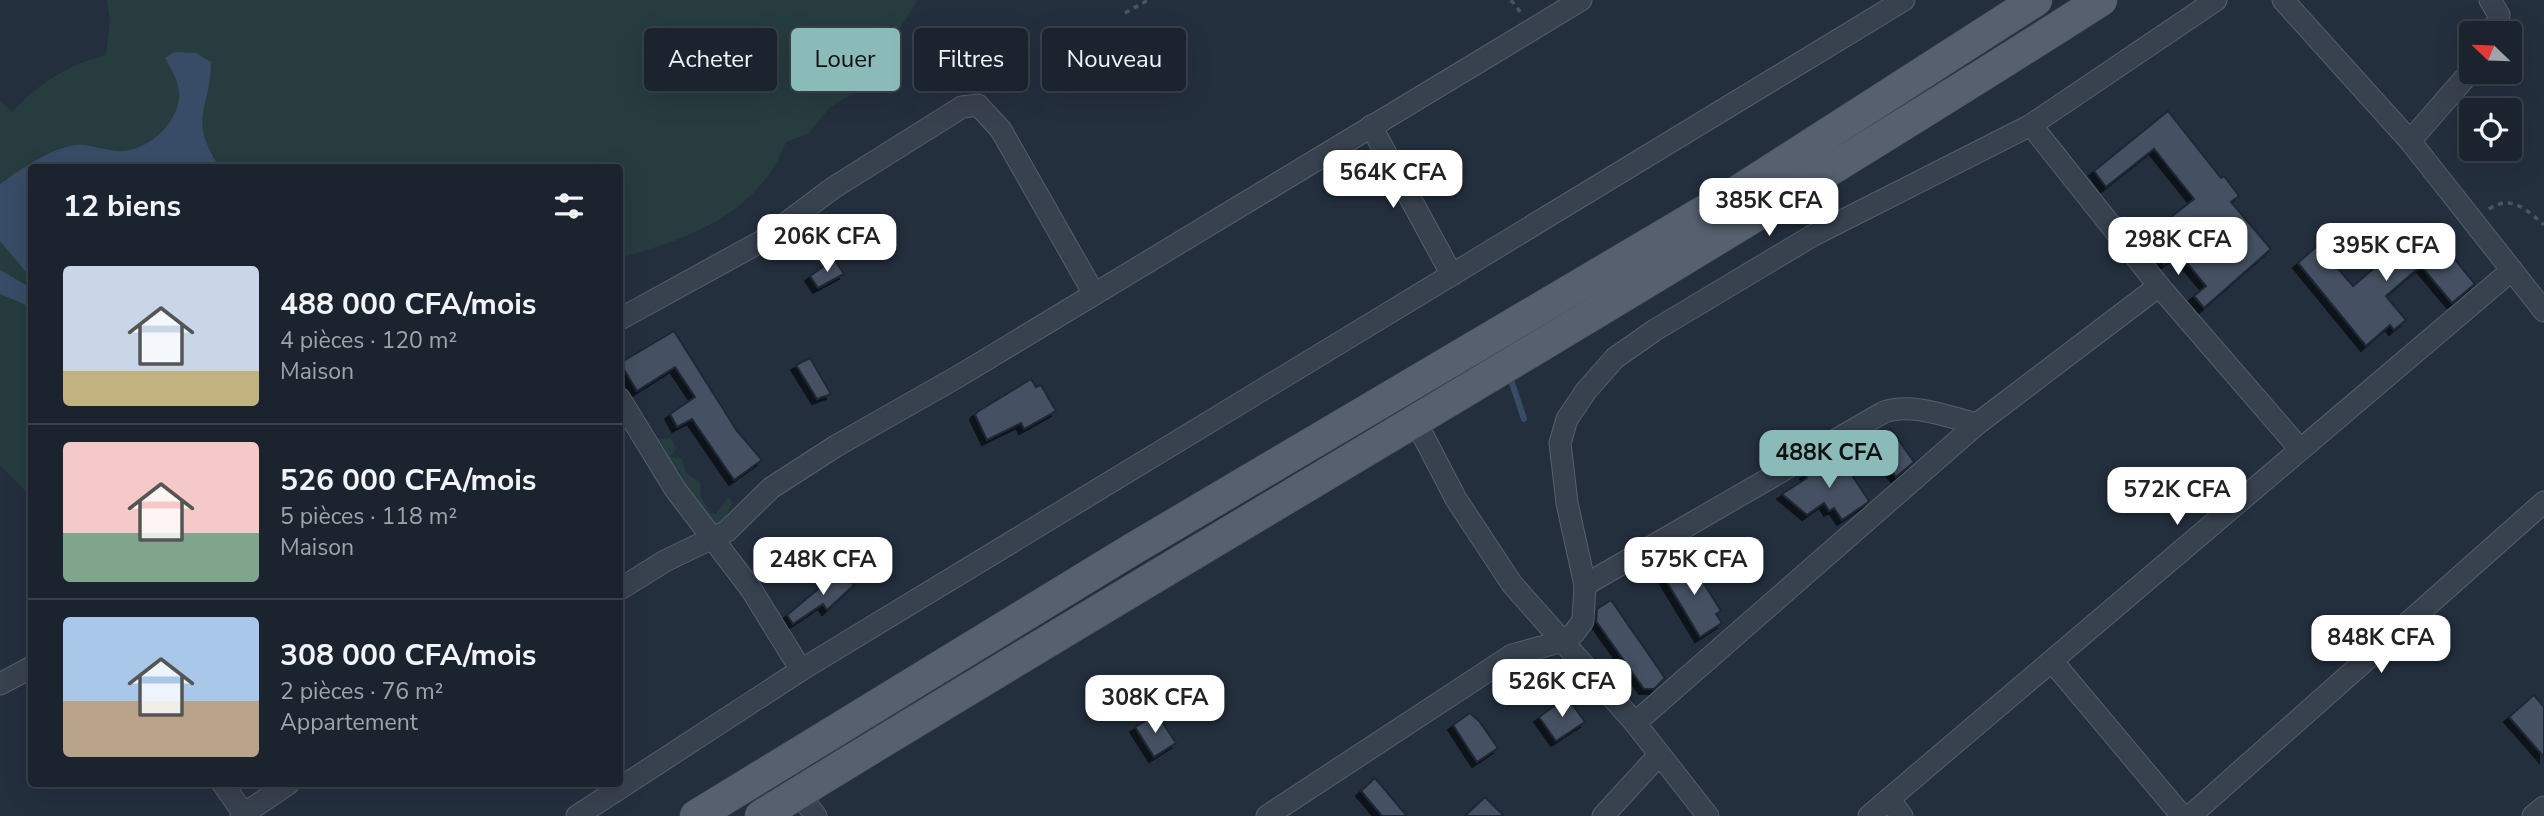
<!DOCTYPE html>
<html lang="fr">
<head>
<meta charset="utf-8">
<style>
	body { margin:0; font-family:"Nunito Sans",sans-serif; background:#242b36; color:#f1f3f6; height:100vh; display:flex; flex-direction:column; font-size:26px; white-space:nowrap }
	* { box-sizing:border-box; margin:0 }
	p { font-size:23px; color:#a0a4aa }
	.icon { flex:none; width:38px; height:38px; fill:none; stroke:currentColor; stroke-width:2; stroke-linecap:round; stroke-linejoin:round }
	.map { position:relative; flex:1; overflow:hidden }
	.details { position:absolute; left:28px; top:164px; width:595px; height:623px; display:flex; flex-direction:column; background:#1b232e; border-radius:7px; box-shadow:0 7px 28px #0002,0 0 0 2px #39404a }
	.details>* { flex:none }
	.hud { position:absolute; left:644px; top:28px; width:665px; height:63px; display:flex; gap:14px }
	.needle { width:46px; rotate:293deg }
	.buttons { position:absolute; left:2459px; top:21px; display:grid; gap:14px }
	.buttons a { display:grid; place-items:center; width:63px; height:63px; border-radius:7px; background:#1b232e; box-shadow:0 7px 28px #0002,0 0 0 2px #39404a; font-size:35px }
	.price { position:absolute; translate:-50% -60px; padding:0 16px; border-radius:14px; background:#fff; color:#222; font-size:23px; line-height:46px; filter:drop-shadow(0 2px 4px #0008) }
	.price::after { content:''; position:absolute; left:50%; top:42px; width:21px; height:16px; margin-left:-10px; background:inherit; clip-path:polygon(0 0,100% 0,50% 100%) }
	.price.selected { background:#8bbbb9; color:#111 }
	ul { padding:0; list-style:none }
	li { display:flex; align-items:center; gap:21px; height:175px; padding:0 35px }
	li+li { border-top:2px solid #39404a }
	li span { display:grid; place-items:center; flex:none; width:196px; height:140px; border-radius:7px; color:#555 }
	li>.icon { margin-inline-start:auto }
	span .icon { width:84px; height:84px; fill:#fffc; stroke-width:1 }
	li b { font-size:30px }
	h2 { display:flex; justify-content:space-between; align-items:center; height:84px; padding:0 35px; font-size:30px }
	.chip { padding:0 24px; border-radius:7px; background:#1b232e; box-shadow:0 7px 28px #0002,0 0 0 2px #39404a; font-size:24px; line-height:63px }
	.chip.selected { background:#8bbbb9; color:#111 }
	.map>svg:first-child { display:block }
	.green { fill:#263c3f }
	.water { fill:#394c67 }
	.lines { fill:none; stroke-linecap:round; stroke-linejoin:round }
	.stream { stroke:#394c67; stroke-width:6 }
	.building { fill:#455162; stroke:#1f2835; stroke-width:2; filter:url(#shadow) }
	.minor-casing { stroke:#565f6c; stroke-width:23 }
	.primary-casing { stroke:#414a57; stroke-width:33 }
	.path { stroke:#44595c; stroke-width:3.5; stroke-dasharray:5 5; stroke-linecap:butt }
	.minor { stroke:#38414e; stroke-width:21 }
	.primary { stroke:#56606e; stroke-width:32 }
</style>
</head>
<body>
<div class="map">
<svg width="2544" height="816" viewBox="0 0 2544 816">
	<defs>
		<filter id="shadow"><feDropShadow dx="-5" dy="5" stdDeviation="0" flood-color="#0009"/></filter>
	</defs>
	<rect width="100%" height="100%" fill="#242f3e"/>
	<!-- green -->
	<g class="green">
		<path d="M107,0H918L862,88L829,108L809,133L786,142C758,215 689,238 620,258V168H32L31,496L0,465V101L12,112C42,81 64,67 106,55L110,21Z"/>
		<path d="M671,438L676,449L670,457L682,459L686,473L700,482L701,497L710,513L716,514L728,498L733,502L727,513L728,527L694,524L681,514L680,471L671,468L654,440Z"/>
	</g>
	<!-- water -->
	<g class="water">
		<path d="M174,52L196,53L211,62C210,114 187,116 220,168H32L31,278L0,241V184C20,170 52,147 77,145C94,144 112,154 130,150C155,145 181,118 179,92C178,79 171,69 165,58Z"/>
		<path d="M0,270L31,288V307L0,294Z"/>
	</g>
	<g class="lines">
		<!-- stream -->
		<path class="stream" d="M1511,380L1524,419"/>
	</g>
	<!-- building -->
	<g class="building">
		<path d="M2168,111L2221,178L2224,176L2239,196L2231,202L2271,249L2204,308L2194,296L2206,286L2179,253L2164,265L2144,238L2194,199L2154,149L2106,187L2094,171Z"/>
		<path d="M2426,224L2475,284L2452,303L2421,266L2386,296L2406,320L2394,330L2390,325L2366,346L2298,263L2318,245L2353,286Z"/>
		<path d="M834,259L844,274L818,288L810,276Z"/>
		<path d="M674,331L737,431L762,460L734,480L692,419L677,427L670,414L695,397L675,367L637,391L620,363Z"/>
		<path d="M810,358L831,394L817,399L796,365Z"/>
		<path d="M1031,379L1036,387L1041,385L1056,411L1024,429L1021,423L987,440L975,415L977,412Z"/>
		<path d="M1891,429L1914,462L1896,477L1869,444Z"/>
		<path d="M1838,454L1869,501L1867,503L1842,520L1834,508L1829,511L1824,503L1807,515L1782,494L1807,478L1805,474Z"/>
		<path d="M1688,558L1721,611L1716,614L1722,623L1700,637L1662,574Z"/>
		<path d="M841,570L854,585L827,610L823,604L793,624L787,615Z"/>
		<path d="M1611,600L1665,678L1654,689H1644L1596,621L1597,609Z"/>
		<path d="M2534,695L2544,707V757L2509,717Z"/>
		<path d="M1567,697L1585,722L1556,741L1539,717Z"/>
		<path d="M1470,713L1479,721L1498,748L1477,762L1453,725Z"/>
		<path d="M1157,714L1176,743L1154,757L1135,727Z"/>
		<path d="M1375,778L1407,816H1382L1361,791Z"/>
		<path d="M1485,797L1504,816H1465Z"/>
	</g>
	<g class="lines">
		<!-- minor casing -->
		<g class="minor-casing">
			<g id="minor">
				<path d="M2283,0L2410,141L2544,311"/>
				<path d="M2490,0L2499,15L2494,33"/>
				<path d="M2031,125L2159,286L2300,449"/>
				<path d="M1371,126L1452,275"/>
				<path d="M2410,141L2471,71"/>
				<path d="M620,319L762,241L833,188L962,107L978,105L1001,130L1093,292"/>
				<path d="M620,399L675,489L751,589L801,670"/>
				<path d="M1416,422L1456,499L1512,584L1635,723L1708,816"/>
				<path d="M1585,585L1884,412C1912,402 1948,417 1977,424"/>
				<path d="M620,589L665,561L727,531L771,488L836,446L959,376L1581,0"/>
				<path d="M2052,661L2182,816"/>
				<path d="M0,684L32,667"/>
				<path d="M1635,723L1977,424L2159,286"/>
				<path d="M223,784L244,814"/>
				<path d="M798,793L816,816"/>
				<path d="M1889,799L1902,816"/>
				<path d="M241,816L288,784"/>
				<path d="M577,816L801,670L1904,0"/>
				<path d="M1267,816L1512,655L1563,641L1574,633L1583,621L1585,585L1567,503L1560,443L1567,419L1586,391L1615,358L1655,330L1812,236L2031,125L2216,0"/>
				<path d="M1603,816L1659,755"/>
				<path d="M1869,816L2512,270"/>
				<path d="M2190,816L2544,502"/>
				<path d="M2533,816L2544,807"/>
			</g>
		</g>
		<!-- primary casing -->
		<g class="primary-casing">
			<g id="primary">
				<path d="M696,816L1131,550L1737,192L2036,0"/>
				<path d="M761,816C1206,541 1660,282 2101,0"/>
			</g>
		</g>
		<!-- path -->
		<g class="path">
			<path d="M1511,0L1521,13"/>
			<path d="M1125,13L1148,0"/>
			<path d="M2489,209C2511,194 2527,210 2544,225"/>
		</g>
		<!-- minor -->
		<use href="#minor" class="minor"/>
		<!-- primary -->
		<use href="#primary" class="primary"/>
	</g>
</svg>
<div class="buttons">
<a><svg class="needle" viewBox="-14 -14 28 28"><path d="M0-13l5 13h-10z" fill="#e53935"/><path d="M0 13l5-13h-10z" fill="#a0a4aa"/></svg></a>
<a><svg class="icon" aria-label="locate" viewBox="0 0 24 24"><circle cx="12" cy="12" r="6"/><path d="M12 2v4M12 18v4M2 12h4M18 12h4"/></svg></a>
</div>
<b class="price" style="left:1393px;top:210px">564K CFA</b>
<b class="price" style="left:1769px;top:238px">385K CFA</b>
<b class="price" style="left:827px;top:274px">206K CFA</b>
<b class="price" style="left:2178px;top:277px">298K CFA</b>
<b class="price" style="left:2386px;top:283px">395K CFA</b>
<b class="price selected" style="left:1829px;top:490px">488K CFA</b>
<b class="price" style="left:2177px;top:527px">572K CFA</b>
<b class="price" style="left:823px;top:597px">248K CFA</b>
<b class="price" style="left:1694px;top:597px">575K CFA</b>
<b class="price" style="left:2381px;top:675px">848K CFA</b>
<b class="price" style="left:1562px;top:719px">526K CFA</b>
<b class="price" style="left:1155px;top:735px">308K CFA</b>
<div class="hud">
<a class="chip">Acheter</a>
<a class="chip selected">Louer</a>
<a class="chip">Filtres</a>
<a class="chip">Nouveau</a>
</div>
<section class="details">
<h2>12 biens<svg class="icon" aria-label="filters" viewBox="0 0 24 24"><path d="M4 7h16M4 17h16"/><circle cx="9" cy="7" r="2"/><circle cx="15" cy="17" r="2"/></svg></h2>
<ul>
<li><span style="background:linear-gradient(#c9d6e8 75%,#c2b280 0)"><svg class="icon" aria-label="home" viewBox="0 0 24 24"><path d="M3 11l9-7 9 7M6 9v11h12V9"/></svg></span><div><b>488 000 CFA/mois</b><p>4 pièces · 120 m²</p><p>Maison</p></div></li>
<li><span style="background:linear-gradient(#f6c9c9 65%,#7fa58c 0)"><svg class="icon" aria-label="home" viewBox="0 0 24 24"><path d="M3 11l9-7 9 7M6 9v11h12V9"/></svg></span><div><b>526 000 CFA/mois</b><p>5 pièces · 118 m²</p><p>Maison</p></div></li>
<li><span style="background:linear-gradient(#a9c7e8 60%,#b9a48a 0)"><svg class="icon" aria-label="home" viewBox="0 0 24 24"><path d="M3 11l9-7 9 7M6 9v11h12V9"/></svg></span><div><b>308 000 CFA/mois</b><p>2 pièces · 76 m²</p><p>Appartement</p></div></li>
</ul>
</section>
</div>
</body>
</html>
